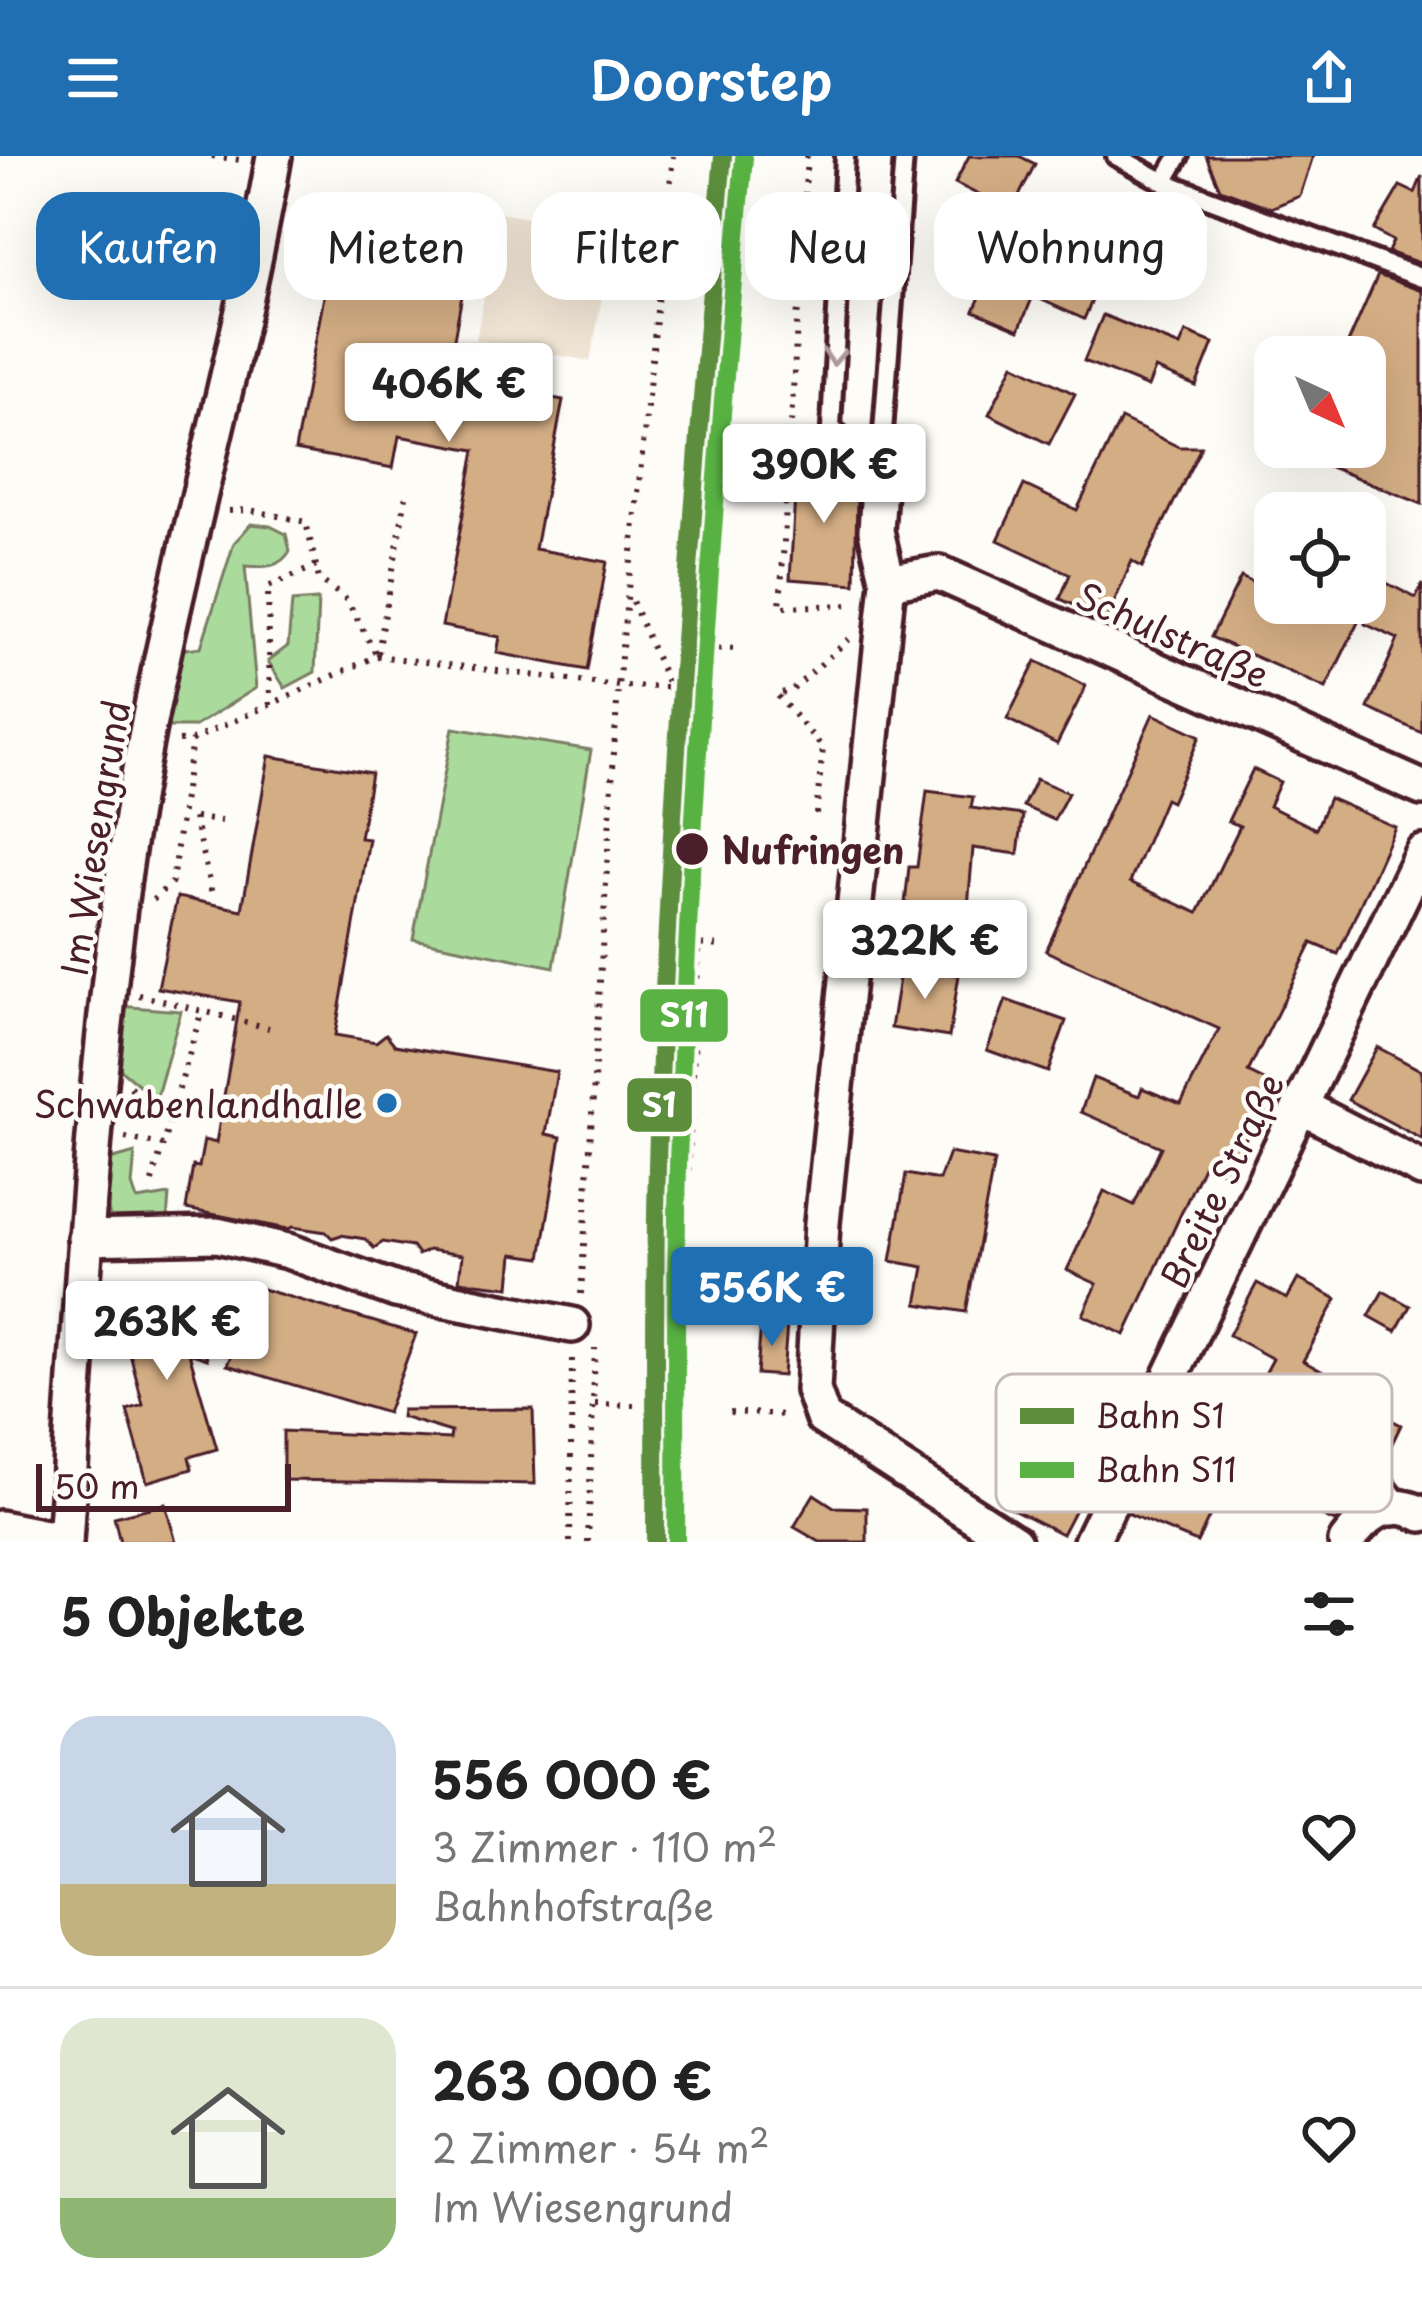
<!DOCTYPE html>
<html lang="de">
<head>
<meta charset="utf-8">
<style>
	body { margin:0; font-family:"Playpen Sans",sans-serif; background:#f6f6f6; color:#222; height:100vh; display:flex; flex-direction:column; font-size:45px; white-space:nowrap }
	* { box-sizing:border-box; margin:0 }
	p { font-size:39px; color:#767676 }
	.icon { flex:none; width:66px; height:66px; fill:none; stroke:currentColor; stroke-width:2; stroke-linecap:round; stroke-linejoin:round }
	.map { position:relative; height:1386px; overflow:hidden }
	.side { display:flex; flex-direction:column; background:#fff; flex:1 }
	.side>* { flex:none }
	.hud { position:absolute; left:36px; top:36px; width:1350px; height:108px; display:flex; gap:24px }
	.needle { width:78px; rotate:136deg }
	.tools { position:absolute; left:1254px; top:180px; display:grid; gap:24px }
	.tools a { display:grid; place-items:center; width:132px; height:132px; border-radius:24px; background:#fff; box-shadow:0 12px 48px #0002; font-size:60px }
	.scale { position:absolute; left:36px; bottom:30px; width:255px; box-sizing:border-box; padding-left:12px; border:6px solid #4a1f2b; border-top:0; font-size:33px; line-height:42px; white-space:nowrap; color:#4a1f2b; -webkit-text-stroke:9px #fdfcf7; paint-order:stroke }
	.price { position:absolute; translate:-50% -102px; padding:0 27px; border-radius:12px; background:#fff; color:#222; font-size:39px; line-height:78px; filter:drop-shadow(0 3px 6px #0008) }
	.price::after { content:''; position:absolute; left:50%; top:72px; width:36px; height:27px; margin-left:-18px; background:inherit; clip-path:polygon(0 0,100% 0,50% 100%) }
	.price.active { background:#1f6fb2; color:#fff }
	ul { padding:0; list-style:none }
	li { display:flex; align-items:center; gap:36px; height:300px; padding:0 60px }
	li+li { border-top:3px solid #e0e0e0 }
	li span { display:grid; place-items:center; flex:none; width:336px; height:240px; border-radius:36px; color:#555 }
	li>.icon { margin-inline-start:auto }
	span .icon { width:144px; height:144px; fill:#fffc; stroke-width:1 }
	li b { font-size:51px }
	h2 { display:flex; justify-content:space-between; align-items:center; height:144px; padding:0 60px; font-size:51px }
	.pill { padding:0 42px; border-radius:36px; background:#fff; box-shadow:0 12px 48px #0002; font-size:42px; line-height:108px }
	.pill.active { background:#1f6fb2; color:#fff }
	header { display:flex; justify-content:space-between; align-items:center; height:156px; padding:0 60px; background:#1f6fb2; color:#fff; font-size:54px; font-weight:600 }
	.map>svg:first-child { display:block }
	.built { fill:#f0e4d4 }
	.green { fill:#aadb9c; stroke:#7a7d64; stroke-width:3 }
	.building { fill:#d3ad84; stroke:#4a1f2b; stroke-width:3 }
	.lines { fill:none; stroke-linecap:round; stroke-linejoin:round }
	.lane-casing { stroke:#4a1f2b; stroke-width:26 }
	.street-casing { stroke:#4a1f2b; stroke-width:42 }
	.path { stroke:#4a1f2b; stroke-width:6; stroke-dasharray:3 9; stroke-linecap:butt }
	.lane { stroke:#fdfcf7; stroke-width:16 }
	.street { stroke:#fdfcf7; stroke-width:33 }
	.rail-1-casing { stroke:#fdfcf7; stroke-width:27 }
	.rail-2-casing { stroke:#fdfcf7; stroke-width:27 }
	.rail-1 { stroke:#5c8e3c; stroke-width:18 }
	.rail-2 { stroke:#59b243; stroke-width:18 }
	.oneway { stroke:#ac999b }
	.stop-dot { fill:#4a1f2b; stroke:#fdfcf7; stroke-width:4.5 }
	.poi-dot { fill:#1f6fb2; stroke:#fdfcf7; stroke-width:4.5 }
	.labels { text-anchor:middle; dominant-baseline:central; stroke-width:9; stroke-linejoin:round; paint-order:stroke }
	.street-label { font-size:36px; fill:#4a1f2b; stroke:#fdfcf7 }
	.stop-label { font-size:36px; font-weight:bold; fill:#4a1f2b; stroke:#fdfcf7; text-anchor:start }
	.poi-label { font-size:36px; fill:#4a1f2b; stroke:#fdfcf7; text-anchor:end }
	.key { fill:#fdfcf7; stroke:#c7baba; stroke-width:3 }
	.key-label { font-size:33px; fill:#4a1f2b }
	.line-badge { stroke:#fdfcf7; stroke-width:4.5 }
	.badge-label { font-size:33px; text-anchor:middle; font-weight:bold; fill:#fff }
</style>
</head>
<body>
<header><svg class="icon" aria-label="menu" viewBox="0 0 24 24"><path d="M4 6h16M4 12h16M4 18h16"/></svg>Doorstep<svg class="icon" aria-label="share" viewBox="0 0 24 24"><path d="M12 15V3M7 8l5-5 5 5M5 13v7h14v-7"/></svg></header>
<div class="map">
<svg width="1422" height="1386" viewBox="0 0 1422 1386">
	<rect width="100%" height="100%" fill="#fdfcf7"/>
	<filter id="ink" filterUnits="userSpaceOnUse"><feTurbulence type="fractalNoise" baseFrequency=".00833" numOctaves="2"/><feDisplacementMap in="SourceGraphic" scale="24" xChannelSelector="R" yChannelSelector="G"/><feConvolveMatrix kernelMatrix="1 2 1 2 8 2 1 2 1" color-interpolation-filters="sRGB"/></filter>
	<g filter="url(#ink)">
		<!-- built -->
		<path class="built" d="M500,57L614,78L590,205L476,184Z"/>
		<!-- green -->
		<g class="green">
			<path d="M251,368L270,370L286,378L290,395C279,413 264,411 245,410L256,532L194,571H165L178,494L201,491L234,387Z"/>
			<path d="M318,444L315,516L285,532L268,505L288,490L292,446Z"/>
			<path d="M453,572L591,594L554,811L413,783Z"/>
			<path d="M119,850L181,855L156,943L114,908Z"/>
			<path d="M135,997L132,1029L137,1044L169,1039L167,1064L111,1065L105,1041L110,1004Z"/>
		</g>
		<!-- building -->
		<g class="building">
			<path d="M969,0H1019L1035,8L1017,44L1039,54L1027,82L1002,71L1009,54L955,27Z"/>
			<path d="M1206,0H1313L1300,40L1271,52L1220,33Z"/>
			<path d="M1422,20V108L1388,96L1393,85L1374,74L1400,30L1415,37Z"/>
			<path d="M335,82L468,107L444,237L500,247L503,233L563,244L535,393L607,406L587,514L497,497L500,481L442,470L475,294L399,280L393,312L295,294Z"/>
			<path d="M1001,92L1096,135L1084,163L1033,140L1019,174L974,155Z"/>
			<path d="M1378,119L1422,135V348L1281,291H1365V201H1342Z"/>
			<path d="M1103,159L1180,190L1186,176L1213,187L1196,230L1155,213L1148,231L1084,205Z"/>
			<path d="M1014,208L1075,238L1049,288L989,258Z"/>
			<path d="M1121,263L1179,291H1201L1142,411L1132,405L1107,463L1060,443L1070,418L998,384L1024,329L1077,354Z"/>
			<path d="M797,306L846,309L844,340L857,341L855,428L790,423Z"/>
			<path d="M1365,416L1416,442L1422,428V577L1368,552L1398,483L1365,468V452L1326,532L1211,481L1241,421L1275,438V447H1293L1328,464L1337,447H1365Z"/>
			<path d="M1036,505L1086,530L1057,588L1007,563Z"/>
			<path d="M1153,558L1200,580L1171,646L1165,643L1130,726L1198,757L1240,670L1228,665L1253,613L1280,626L1269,650L1316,673L1329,642L1395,671L1338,798L1312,787L1248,916L1278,931L1255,975L1250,972L1231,1019L1204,1008L1125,1179L1083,1159L1097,1128L1067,1114L1104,1035L1134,1049L1161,991L1081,956L1093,922L1139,940L1142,932L1181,948L1219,873L1046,795Z"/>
			<path d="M269,600L371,617L360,682L369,683L335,879L376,886L386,878L395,889L557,916L546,978L561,981L541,1102L513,1098L510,1131L459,1125L462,1099L429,1094L418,1099L412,1091L383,1086L374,1092L365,1083L341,1079L332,1082L326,1076L293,1071L288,1073L186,1053L193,1010L199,1011L204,984L216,987L240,846L158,832L177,741L242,754Z"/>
			<path d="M1036,623L1068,637L1054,664L1023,650Z"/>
			<path d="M927,635L973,641L971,652L1023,659L1018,698L973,692L967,763L904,757L909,711H917Z"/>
			<path d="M901,810L959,819L949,881L891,872Z"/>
			<path d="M1006,844L1066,865L1048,916L987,894Z"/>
			<path d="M1377,891L1422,915V983L1348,944Z"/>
			<path d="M949,997L994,1005L966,1156L917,1148L924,1111L891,1105L906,1018L939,1024Z"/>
			<path d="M1298,1123L1337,1143L1303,1205L1382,1248L1378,1257L1401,1269L1386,1300L1374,1295L1371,1301L1250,1245L1273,1203L1229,1179L1257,1127L1287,1143Z"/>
			<path d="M189,1130L207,1203L189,1197L217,1293L189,1301L192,1313L147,1326L127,1254L143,1249L118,1150Z"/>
			<path d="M259,1132L416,1178L387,1257L227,1209Z"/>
			<path d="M1383,1135L1410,1150L1396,1175L1369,1160Z"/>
			<path d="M761,1166L787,1168L783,1220L757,1218Z"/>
			<path d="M533,1253L535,1328L283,1324V1275L450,1283L451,1276L401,1261L402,1254Z"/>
			<path d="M1162,1289L1200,1322L1190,1342L1213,1353L1197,1386L1129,1358Z"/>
			<path d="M1029,1312L1082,1340L1062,1378L1009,1351Z"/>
			<path d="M1320,1325L1354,1339L1335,1366L1307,1353Z"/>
			<path d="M814,1338L834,1351L867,1352V1386H820L794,1371Z"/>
			<path d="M165,1348L176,1386H120L114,1361Z"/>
		</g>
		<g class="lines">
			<!-- lane casing -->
			<g class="lane-casing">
				<g id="lane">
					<path d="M845,0L831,272L859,295L881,302L904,0"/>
					<path d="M1116,0L1164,26L1422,122"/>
					<path d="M1164,26L1179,0"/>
				</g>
			</g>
			<!-- street casing -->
			<g class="street-casing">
				<g id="street">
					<path d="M881,302L876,375L888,426L822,1067L813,1234L823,1262L1014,1386"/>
					<path d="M888,426L939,417L1422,632"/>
					<path d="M1300,950L1422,1013"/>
					<path d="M85,1082L217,1079L288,1095L396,1134L572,1169"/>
					<path d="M1266,1303L1288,1289L1370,1323L1393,1352"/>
					<path d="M0,1372L65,1385"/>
					<path d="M65,1386C82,1136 95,885 136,637C172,423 237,214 274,0"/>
					<path d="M1091,1386L1422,697"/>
					<path d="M1346,1386C1368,1358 1385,1341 1422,1358"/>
				</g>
			</g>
			<!-- path -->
			<g class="path">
				<path d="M212,0L240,4"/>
				<path d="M807,0L780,451L853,449"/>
				<path d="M789,292L815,293"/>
				<path d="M229,355L250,354L306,366L319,423L347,444L377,500"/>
				<path d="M694,492L739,493"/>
				<path d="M378,497L406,341"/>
				<path d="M270,549L268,431L316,410"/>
				<path d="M179,585L192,584L377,500L618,530L669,531L629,438"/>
				<path d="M816,658L823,592L776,538L791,535L849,483"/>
				<path d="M194,662L212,738"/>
				<path d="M195,662L221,665"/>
				<path d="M153,744L172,726L192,584"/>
				<path d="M678,787L723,790"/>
				<path d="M139,839L269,872"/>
				<path d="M130,931L172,958"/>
				<path d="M125,982L163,989"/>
				<path d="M152,1026L202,854"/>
				<path d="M581,1138L618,530L673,0"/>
				<path d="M678,1242L699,788"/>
				<path d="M595,1248L635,1249"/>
				<path d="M730,1256L786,1259"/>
				<path d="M570,1386L572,1198"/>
				<path d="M588,1386L595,1192"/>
			</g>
			<!-- lane -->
			<use href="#lane" class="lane"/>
			<!-- street -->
			<use href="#street" class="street"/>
			<!-- rail-1 casing -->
			<g class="rail-1-casing">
				<path id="rail-1" d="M655,1386C656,1250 653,1114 658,978C670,651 693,325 723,0"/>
			</g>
			<!-- rail-2 casing -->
			<g class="rail-2-casing">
				<path id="rail-2" d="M676,1386C677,1250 674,1114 679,978C691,652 714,327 744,2"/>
			</g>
			<!-- rail-1 -->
			<use href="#rail-1" class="rail-1"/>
			<!-- rail-2 -->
			<use href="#rail-2" class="rail-2"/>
		</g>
		<!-- one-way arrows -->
		<defs><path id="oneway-chevron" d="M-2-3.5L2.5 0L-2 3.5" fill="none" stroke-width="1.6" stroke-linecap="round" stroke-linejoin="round" transform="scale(3)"/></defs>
		<use class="oneway" href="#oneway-chevron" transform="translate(834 201) rotate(93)"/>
	</g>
	<!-- markers -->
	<circle class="stop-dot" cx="692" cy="693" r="18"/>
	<circle class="poi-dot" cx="387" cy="947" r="12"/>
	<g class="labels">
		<!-- street labels -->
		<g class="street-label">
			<text transform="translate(1173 478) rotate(24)">Schulstraße</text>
			<text transform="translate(94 682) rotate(-81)">Im Wiesengrund</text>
			<text transform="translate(1221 1024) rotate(-64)">Breite Straße</text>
		</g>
		<!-- stop labels -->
		<g class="stop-label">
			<text x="722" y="693">Nufringen</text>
		</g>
		<!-- poi labels -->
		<g class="poi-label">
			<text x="363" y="947">Schwabenlandhalle</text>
		</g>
	</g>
	<!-- legend -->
	<rect x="996" y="1218" width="396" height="138" rx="18" class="key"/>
	<rect x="1020" y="1252" width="54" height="16" fill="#5c8e3c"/>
	<rect x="1020" y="1306" width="54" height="16" fill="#59b243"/>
	<g class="key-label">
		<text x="1095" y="1272">Bahn S1</text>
		<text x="1095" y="1326">Bahn S11</text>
	</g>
	<g class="line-badge">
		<rect x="638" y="831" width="92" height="57" rx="12" fill="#59b243"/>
		<rect x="625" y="920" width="69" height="58" rx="12" fill="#5c8e3c"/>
	</g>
	<g class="badge-label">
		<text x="684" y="871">S11</text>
		<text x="659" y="961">S1</text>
	</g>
</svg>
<div class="tools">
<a><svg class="needle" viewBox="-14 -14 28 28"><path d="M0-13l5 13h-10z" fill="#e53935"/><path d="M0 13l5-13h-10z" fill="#767676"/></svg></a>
<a><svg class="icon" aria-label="locate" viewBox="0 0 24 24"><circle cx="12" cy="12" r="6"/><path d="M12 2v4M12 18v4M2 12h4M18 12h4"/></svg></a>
</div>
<div class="scale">50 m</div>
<b class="price" style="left:449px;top:289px">406K €</b>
<b class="price" style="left:824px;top:370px">390K €</b>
<b class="price" style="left:925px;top:846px">322K €</b>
<b class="price active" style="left:772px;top:1193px">556K €</b>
<b class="price" style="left:167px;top:1227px">263K €</b>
<div class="hud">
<a class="pill active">Kaufen</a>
<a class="pill">Mieten</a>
<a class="pill">Filter</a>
<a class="pill">Neu</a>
<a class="pill">Wohnung</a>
</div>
</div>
<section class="side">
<h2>5 Objekte<svg class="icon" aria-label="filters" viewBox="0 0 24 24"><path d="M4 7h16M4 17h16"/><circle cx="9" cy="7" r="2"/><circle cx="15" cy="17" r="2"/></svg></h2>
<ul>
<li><span style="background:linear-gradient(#c9d6e8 70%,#c2b280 0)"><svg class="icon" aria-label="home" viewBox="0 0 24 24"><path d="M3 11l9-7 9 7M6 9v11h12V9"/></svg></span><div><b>556 000 €</b><p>3 Zimmer · 110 m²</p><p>Bahnhofstraße</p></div><svg class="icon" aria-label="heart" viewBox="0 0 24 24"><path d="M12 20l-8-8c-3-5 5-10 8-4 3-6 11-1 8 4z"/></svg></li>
<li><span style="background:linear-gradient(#dfe7d0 75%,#8fb573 0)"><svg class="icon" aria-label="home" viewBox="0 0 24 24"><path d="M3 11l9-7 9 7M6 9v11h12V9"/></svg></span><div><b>263 000 €</b><p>2 Zimmer · 54 m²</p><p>Im Wiesengrund</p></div><svg class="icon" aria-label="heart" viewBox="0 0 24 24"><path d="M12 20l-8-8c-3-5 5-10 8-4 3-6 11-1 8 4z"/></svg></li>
</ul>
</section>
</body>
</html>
